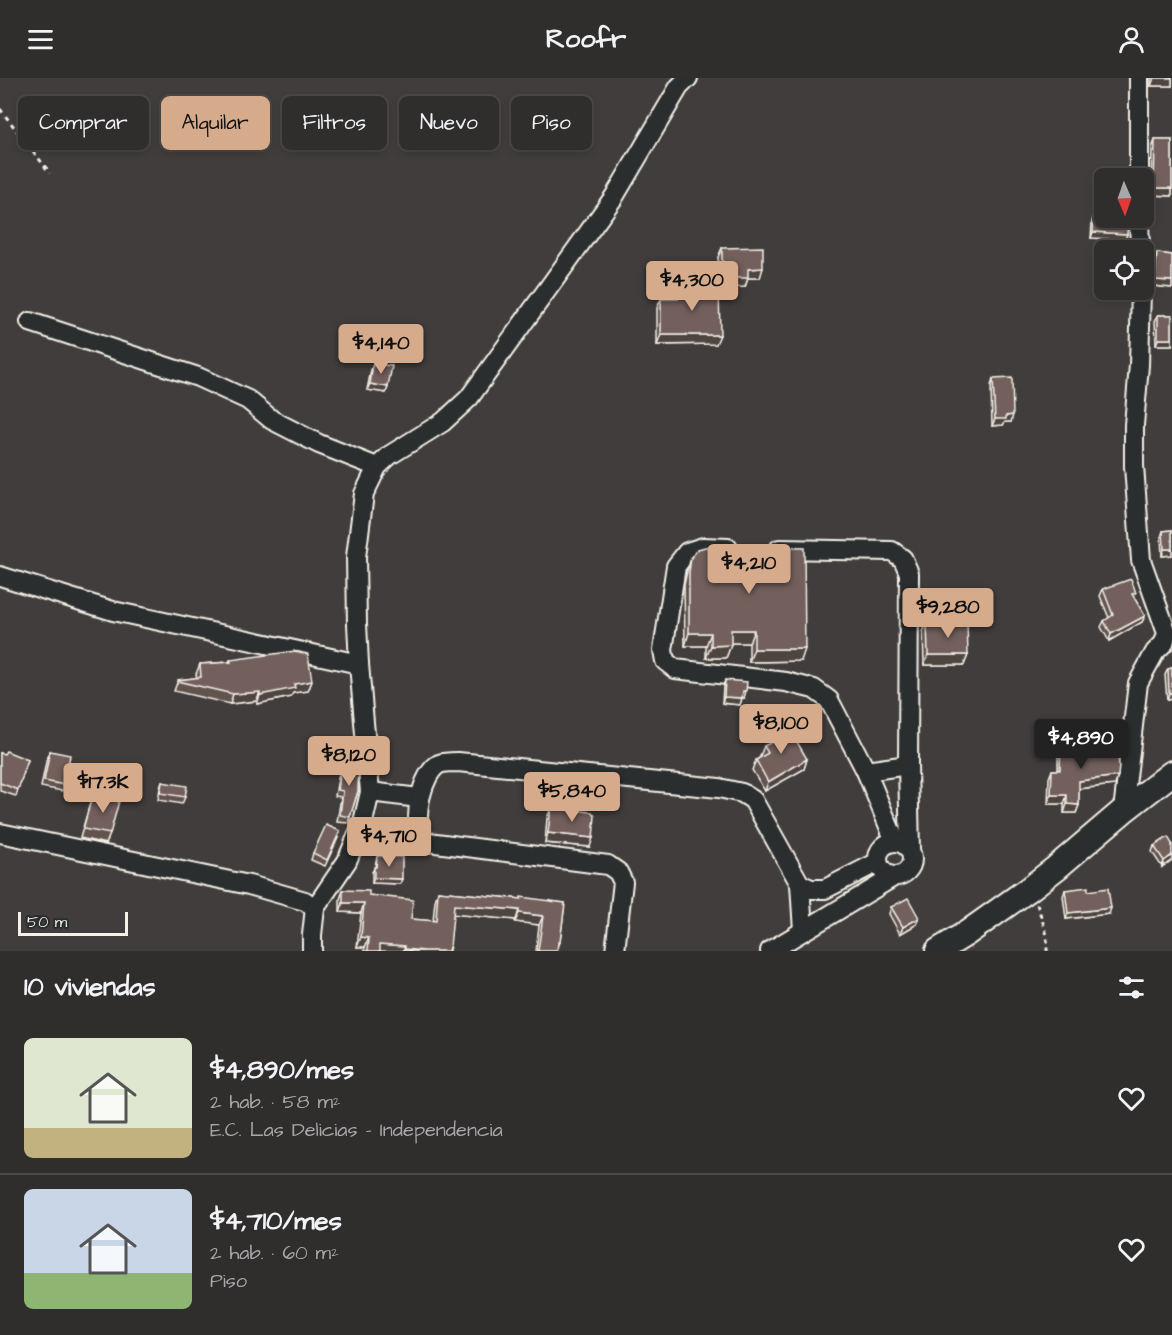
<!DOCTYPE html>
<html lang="es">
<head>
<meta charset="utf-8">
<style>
	body { margin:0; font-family:"Architects Daughter",sans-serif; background:#383635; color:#f1f3f6; height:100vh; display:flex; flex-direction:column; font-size:22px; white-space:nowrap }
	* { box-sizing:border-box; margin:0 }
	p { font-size:20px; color:#a8a8aa }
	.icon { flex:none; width:33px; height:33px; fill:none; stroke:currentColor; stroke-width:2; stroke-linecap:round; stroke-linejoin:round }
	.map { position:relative; height:873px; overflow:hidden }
	.panel { display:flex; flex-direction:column; background:#302e2d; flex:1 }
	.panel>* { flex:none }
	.guide { position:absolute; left:18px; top:18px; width:600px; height:54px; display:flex; gap:12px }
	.needle { width:39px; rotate:178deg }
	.buttons { position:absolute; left:1094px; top:90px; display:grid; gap:12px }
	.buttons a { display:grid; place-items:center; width:60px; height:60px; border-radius:9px; background:#302e2d; box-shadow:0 3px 9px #0003,0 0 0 2px #4b4a49; font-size:30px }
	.scale { position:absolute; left:18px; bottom:15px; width:110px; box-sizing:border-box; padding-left:6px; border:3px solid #f4f1e8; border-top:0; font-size:16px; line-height:21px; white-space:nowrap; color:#f4f1e8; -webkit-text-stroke:4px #2a2d2e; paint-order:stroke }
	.price { position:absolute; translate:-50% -51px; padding:0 14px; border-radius:6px; background:#d6ab8b; color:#111; font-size:20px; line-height:39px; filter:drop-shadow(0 2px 3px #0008) }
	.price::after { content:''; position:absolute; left:50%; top:36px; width:18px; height:14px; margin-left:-9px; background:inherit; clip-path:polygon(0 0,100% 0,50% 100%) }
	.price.current { background:#222; color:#fff }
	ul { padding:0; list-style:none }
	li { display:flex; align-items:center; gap:18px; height:150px; padding:0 24px }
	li+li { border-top:2px solid #4b4a49 }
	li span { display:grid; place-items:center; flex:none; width:168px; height:120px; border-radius:9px; color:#555 }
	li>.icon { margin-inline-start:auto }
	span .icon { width:72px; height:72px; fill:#fffc; stroke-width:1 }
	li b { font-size:26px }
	h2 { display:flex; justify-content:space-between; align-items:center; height:72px; padding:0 24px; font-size:26px }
	.pill { padding:0 21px; border-radius:9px; background:#302e2d; box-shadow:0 3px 9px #0003,0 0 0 2px #4b4a49; font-size:21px; line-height:54px }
	.pill.current { background:#d6ab8b; color:#111 }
	header { display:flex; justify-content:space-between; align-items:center; height:78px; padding:0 24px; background:#302e2d; font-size:27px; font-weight:800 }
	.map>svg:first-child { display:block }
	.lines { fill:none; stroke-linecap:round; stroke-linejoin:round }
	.street-casing { stroke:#f4f1e8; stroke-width:22 }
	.secondary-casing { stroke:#f4f1e8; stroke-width:28 }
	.path { stroke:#f4f1e8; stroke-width:3; stroke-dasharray:4.5 4.5; stroke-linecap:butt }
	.street { stroke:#2a2d2e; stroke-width:18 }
	.secondary { stroke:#2a2d2e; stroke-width:24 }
	.wall { fill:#635350; stroke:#f4f1e8; stroke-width:1.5 }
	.shaded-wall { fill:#504441; stroke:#f4f1e8; stroke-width:1.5 }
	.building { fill:#73615d; stroke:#f4f1e8; stroke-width:1.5 }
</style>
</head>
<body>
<header><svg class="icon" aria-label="menu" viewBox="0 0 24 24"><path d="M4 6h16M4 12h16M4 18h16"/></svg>Roofr<svg class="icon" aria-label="person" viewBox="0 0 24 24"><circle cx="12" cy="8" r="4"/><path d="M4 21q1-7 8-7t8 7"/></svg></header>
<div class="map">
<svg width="1172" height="873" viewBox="0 0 1172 873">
	<rect width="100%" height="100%" fill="#403d3c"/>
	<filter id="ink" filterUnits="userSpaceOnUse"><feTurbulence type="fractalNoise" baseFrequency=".0167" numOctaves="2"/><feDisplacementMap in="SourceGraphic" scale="12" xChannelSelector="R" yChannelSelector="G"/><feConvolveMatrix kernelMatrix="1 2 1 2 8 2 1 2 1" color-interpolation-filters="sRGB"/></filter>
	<g filter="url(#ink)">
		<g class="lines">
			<!-- street casing -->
			<g class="street-casing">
				<g id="street">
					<path d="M1139,100V0"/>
					<path d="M1139,140L1140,172"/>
					<path d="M30,244L198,299L248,322L272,342L319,366L377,389"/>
					<path d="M728,470L703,469L687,474L676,488L663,572L665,583L675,591L786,604L814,611L829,622L866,693L895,763"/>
					<path d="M779,471L892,473L903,481L909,495L908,687L910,772"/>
					<path d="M0,498L113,533L359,586"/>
					<path d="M866,693L908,687"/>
					<path d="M370,714L419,720"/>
					<path d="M1123,733L1138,605L1155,574L1164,565L1167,555L1141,482L1134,388V347L1139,287L1141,212"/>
					<path d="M0,755L249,807L305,823L315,830"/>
					<circle cx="895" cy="781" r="17"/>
					<path d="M800,806L811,811H825L878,784"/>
					<path d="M312,873V857L315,830L347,783L363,744L370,714L359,586L357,546L356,479L364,416L377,389L390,377L443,344L469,320L614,119L679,9L688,0"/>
					<path d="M615,873L623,804L618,794L608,787L428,764C426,762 423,760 422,758C412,742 422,695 439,686C444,684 453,684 458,684L719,710L742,715L753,722L800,806L803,853"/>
					<path d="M770,873L895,798"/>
				</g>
			</g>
			<!-- secondary casing -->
			<g class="secondary-casing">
				<path id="secondary" d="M938,873L967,855L1029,811L1056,790L1123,733L1172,695"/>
			</g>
			<!-- path -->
			<g class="path">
				<path d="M0,31L50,95"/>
				<path d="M1037,826L1047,857V873"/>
			</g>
			<!-- street -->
			<use href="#street" class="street"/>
			<!-- secondary -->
			<use href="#secondary" class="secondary"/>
		</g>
		<!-- wall -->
		<g class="wall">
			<rect x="1151" y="0" width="21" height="8"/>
			<path d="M1155,62H1172V118L1151,117L1152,70Z"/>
			<path d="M1094,137L1127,156L1125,162L1091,160L1092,144Z"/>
			<path d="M722,170L760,200H748L745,209L719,210L716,266L657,267V230L661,221H674V218L678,208H719L718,179Z"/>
			<path d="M1157,175L1172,177V210L1153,208L1155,182Z"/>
			<path d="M1158,237H1172V267H1156L1155,243Z"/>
			<path d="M373,286L388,309L386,315L367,312L371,292Z"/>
			<path d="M993,301L1011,344H1005L1003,347L992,348L991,308Z"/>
			<path d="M1172,452V477L1162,478L1161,459L1163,453Z"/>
			<path d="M691,480L801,583L749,584V565H731V567L726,580H706V568H685L684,507L687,493Z"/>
			<path d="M1103,511L1134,520L1145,538L1142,544L1109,563L1101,549L1104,543L1109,540L1100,518Z"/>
			<path d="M927,545L968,577L964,587H924L923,554Z"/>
			<path d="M230,582L312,603L308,613L293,615L291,619L257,626L256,623L230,626L174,613L178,602L197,600L196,596L200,586L229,584Z"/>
			<path d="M1172,590V621L1167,622L1165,597L1168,591Z"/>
			<path d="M725,602L744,620H742L740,627L722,625L723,608Z"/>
			<path d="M771,660L807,681L804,691L765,713L752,692L756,682L761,679L760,678L764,668L769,666Z"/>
			<path d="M1061,663L1115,707L1079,711V727L1076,735H1064V726H1048L1049,700L1052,692H1058V671Z"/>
			<path d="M50,673L65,707L62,713L41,709L47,679Z"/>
			<path d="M0,675L28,682L16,718L0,713Z"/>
			<path d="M342,683L358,713L348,745L337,744L341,719L335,718L340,689Z"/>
			<path d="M162,704L185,719L182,726L158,722L160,710Z"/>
			<path d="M108,712L110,756L106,766L80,760L91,722L104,725Z"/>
			<path d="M551,730L590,769L545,765L547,740Z"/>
			<path d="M338,760L325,788L311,782L313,775Z"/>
			<path d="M1172,766L1162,789L1152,774L1154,768Z"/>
			<path d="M377,778L400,806L372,805V794L375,789Z"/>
			<path d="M343,812L369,817L411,841L433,843L435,823L438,813L565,825L560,864L557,873H536L539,847L515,844L516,842L453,836L449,873H365V869H357L361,835L340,834V821Z"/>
			<path d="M1065,812L1109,836L1066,841L1063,818Z"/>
			<path d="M891,829L919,840L917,846L900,856L889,836Z"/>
		</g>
		<!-- shaded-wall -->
		<g class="shaded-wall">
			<path d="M1154,0H1172V8H1151Z"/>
			<path d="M1154,110H1172V118L1151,117Z"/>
			<path d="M1093,154L1127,156L1125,162L1091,160Z"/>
			<path d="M763,190L760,200H748L745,209L719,210L722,200L748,191Z"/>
			<path d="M1155,202L1172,203V210L1153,208Z"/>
			<path d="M661,257H720L716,266L657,267Z"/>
			<path d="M1158,261H1172V267H1156Z"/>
			<path d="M370,306L388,309L386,315L367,312Z"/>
			<path d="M1013,337L1011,344H1005L1003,347L992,348L995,341L1006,338Z"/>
			<path d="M1164,471H1172V477L1162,478Z"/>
			<path d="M1145,538L1142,544L1109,563L1111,556Z"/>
			<path d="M731,552H754L749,565H726Z"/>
			<path d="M689,555H711L706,568H685Z"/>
			<path d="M731,567L726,580H706L711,568Z"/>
			<path d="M754,571H805L801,583L749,584Z"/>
			<path d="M928,577H968L964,587H924Z"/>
			<path d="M312,603L308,613L293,615L291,619L257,626L260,617L294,606Z"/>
			<path d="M743,613H746L744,620L741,619Z"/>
			<path d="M260,614L256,623L230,626L233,616Z"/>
			<path d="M1169,615H1172V621L1167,622Z"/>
			<path d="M724,619L742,620L740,627L722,625Z"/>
			<path d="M807,681L804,691L765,713L768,704Z"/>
			<path d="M1118,698L1115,707L1076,711L1079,703Z"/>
			<path d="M1051,717H1067L1064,726H1048Z"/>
			<path d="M1067,726L1079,727L1076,735H1064Z"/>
			<path d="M548,755L593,760L590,769L545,765Z"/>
			<path d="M1172,777V782L1162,789L1164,783Z"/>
			<path d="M374,800L402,801L400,806L372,805Z"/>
			<path d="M343,825H364L361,835L340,834Z"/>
			<path d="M454,827L519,832L516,842L451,836Z"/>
			<path d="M1111,830L1109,836L1066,841L1068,835Z"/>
			<path d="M519,835L543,838L539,847L515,844Z"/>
			<path d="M919,840L917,846L900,856L903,849Z"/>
			<path d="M361,859L369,860L365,869H357Z"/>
			<path d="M380,866L405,868L403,873H377Z"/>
			<path d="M405,871L424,873H404Z"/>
		</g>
		<!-- building -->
		<g class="building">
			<path d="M1155,62H1172V110H1154Z"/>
			<path d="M1094,137L1104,138V140H1128L1127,156L1093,154Z"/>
			<path d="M763,169V190L748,191V200H722V170Z"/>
			<path d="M1157,175L1172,177V203L1155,202Z"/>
			<path d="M678,208H719L720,257H661V221H678Z"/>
			<rect x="1158" y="237" width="14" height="24"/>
			<path d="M373,286L392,288L388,309L370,306Z"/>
			<path d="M1012,300L1013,337L1006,338V341H995L993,301Z"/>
			<path d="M1172,452V471H1164L1163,453Z"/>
			<path d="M709,468L804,470L805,571H754V552H731V567L711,568V555H689V494L691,480L698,471Z"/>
			<path d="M1131,501L1136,515L1132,516L1145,538L1111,556L1104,543L1113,537L1103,511Z"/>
			<path d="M967,544L968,577H928L927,545Z"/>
			<path d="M295,573L308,576L312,603L294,606L295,610L260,617V614L233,616L177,603L178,602L201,599L200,586L231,584L230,582Z"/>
			<path d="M1172,590V615H1169L1168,591Z"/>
			<path d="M725,602L747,604L746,613H743L742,620L724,619Z"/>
			<path d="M789,650L807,681L768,704L756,682L768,675L764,668L772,664L771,660Z"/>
			<path d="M1061,663H1080V678L1117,673L1119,688L1118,698L1079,703V727L1067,726V717H1051L1052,692H1060Z"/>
			<path d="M6,673L28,682L18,712L0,705V675L4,676Z"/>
			<path d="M50,673L70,677L65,707L44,703Z"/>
			<path d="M342,683L359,686L358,713L350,739L340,737L343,713L338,712Z"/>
			<path d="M162,704L187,708L185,719L160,715Z"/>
			<path d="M108,712L121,716L110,756L83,751L91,722L104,726Z"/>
			<path d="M551,730L592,734L595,738L593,760L548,755Z"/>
			<path d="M326,747L340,753L327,782L313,775Z"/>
			<path d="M1168,759L1172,766V777L1164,783L1154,768Z"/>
			<path d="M377,778L402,779V801L374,800V789H376Z"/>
			<path d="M1088,809V813L1108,810L1111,830L1068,835L1065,812Z"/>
			<path d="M343,812L369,813V817L413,822L411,841L436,843L438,813L521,821V819L565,825L560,864H558L557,873H538L543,838L519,835V832L454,827L450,869H449L448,873H424L405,871V868L380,866V873H368L369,860L361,859L364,825H343Z"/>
			<path d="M908,820L919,840L903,849L891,829Z"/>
		</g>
	</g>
</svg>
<div class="buttons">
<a><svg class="needle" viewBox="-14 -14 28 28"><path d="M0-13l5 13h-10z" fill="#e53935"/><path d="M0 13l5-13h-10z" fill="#a8a8aa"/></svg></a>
<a><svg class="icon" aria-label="locate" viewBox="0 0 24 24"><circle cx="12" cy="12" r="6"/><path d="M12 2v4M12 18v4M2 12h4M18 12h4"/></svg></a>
</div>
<div class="scale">50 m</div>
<b class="price" style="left:692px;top:234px">$4,300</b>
<b class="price" style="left:381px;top:297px">$4,140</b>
<b class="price" style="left:749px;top:517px">$4,210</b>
<b class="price" style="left:948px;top:561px">$9,280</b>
<b class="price" style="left:781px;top:677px">$8,100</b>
<b class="price current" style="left:1081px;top:692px">$4,890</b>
<b class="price" style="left:349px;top:709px">$8,120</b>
<b class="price" style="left:103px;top:736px">$17.3K</b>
<b class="price" style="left:572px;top:745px">$5,840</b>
<b class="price" style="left:389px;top:790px">$4,710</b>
<div class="guide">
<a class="pill">Comprar</a>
<a class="pill current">Alquilar</a>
<a class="pill">Filtros</a>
<a class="pill">Nuevo</a>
<a class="pill">Piso</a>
</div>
</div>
<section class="panel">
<h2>10 viviendas<svg class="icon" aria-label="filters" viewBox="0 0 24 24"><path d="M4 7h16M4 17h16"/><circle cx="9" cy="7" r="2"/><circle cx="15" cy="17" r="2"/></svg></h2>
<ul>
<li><span style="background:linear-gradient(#dfe7d0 75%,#c2b280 0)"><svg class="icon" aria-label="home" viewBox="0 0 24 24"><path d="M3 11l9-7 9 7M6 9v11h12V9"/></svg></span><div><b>$4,890/mes</b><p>2 hab. · 58 m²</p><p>E.C. Las Delicias - Independencia</p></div><svg class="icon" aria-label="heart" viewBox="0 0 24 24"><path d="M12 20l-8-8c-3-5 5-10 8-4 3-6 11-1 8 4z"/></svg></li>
<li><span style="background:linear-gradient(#c9d6e8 70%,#8fb573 0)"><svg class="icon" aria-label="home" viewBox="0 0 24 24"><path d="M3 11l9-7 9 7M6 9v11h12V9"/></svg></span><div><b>$4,710/mes</b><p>2 hab. · 60 m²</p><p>Piso</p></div><svg class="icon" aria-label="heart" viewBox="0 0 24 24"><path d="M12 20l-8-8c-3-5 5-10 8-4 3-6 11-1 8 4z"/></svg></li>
</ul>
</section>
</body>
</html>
